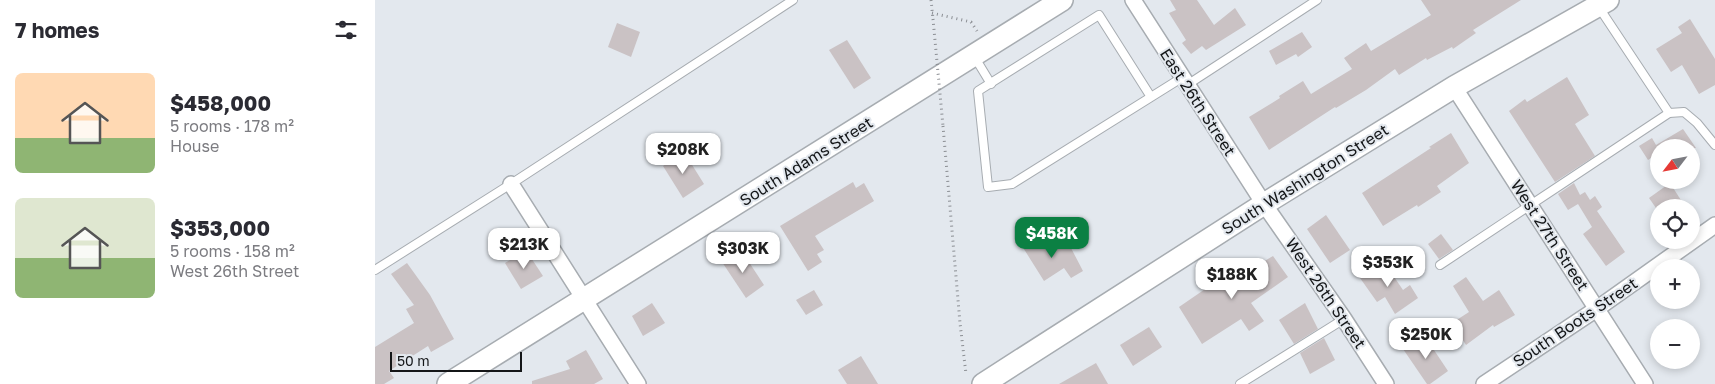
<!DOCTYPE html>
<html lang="en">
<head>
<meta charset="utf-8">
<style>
	body { margin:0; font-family:"Golos Text",sans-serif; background:#f2f2f3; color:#2b2b33; height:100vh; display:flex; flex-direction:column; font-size:19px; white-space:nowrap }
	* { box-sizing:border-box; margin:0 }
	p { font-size:16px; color:#7c7c81 }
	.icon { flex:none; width:28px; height:28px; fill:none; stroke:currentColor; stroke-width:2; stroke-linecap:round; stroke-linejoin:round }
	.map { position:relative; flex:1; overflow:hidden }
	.drawer { display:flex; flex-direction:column; background:#fff; width:375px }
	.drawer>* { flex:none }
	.needle { width:32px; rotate:238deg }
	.controls { position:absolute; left:1275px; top:139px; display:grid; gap:10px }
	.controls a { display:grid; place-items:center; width:50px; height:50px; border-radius:50%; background:#fff; box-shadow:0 2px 8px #0003; font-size:25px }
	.scale { position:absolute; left:15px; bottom:12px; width:132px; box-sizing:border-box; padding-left:5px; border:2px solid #141618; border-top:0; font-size:14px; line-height:18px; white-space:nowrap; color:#141618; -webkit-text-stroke:4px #e3e8ee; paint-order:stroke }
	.price { position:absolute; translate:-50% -42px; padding:0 11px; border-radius:10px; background:#fff; color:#222; font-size:16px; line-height:32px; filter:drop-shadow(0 1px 2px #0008) }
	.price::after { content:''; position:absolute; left:50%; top:30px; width:15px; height:11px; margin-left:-8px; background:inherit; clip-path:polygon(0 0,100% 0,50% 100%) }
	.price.active { background:#0b8043; color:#fff }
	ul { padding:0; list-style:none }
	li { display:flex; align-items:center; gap:15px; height:125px; padding:0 15px }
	li span { display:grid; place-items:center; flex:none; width:140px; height:100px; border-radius:8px; color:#555 }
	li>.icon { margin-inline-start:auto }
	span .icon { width:60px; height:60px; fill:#fffc; stroke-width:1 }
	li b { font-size:21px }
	h2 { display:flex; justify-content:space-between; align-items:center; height:60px; padding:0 15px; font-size:21px }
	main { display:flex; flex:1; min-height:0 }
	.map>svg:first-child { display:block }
	.building { fill:#cac2c4 }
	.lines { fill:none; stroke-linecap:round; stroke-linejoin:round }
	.service-casing { stroke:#a7acb1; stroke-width:10 }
	.minor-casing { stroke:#a7acb1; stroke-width:18 }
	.secondary-casing { stroke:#a7acb1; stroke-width:24 }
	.path { stroke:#8b8e93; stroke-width:3; stroke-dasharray:1 4; stroke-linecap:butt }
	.service { stroke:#fff; stroke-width:8 }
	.minor { stroke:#fff; stroke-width:15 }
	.secondary { stroke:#fff; stroke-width:21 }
	.path-bridge { stroke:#8b8e93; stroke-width:3; stroke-dasharray:1 4; stroke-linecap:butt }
	.labels { text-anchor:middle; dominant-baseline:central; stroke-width:4; stroke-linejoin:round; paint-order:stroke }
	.street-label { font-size:16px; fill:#141618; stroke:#e3e8ee }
</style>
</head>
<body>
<main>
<section class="drawer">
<h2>7 homes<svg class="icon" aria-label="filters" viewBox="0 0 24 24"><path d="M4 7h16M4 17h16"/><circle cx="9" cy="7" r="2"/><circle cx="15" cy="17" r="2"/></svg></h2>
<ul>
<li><span style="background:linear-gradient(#ffd9b3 65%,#8fb573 0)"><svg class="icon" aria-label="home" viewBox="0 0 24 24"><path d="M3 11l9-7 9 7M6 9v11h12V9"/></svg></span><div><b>$458,000</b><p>5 rooms · 178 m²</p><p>House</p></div></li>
<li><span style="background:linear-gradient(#dfe7d0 60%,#8fb573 0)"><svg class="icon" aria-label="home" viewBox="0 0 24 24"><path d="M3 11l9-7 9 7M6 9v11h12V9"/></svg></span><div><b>$353,000</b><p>5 rooms · 158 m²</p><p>West 26th Street</p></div></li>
</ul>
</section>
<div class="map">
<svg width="1340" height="384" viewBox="0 0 1340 384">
	<rect width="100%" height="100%" fill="#e3e8ee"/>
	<!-- building -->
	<g class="building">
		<path d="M795,0H822L839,25L860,8L871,25L831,50L827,46L816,54L807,43L811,40L794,13L801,10Z"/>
		<path d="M1046,0H1146L1098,30L1101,33L1078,49L1077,47L1052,60L1051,58L1024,75L1020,69L991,90L961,108L960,107L894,150L874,117L905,98L904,96L928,81L936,94L977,69L969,58L991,43L996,51L1056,15Z"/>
		<path d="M1315,19L1340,59V85L1324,94L1307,65L1296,72L1281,49L1307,33L1303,27Z"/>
		<path d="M242,23L265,32L256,57L233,47Z"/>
		<path d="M927,32L937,47L923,57L921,54L901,65L894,51Z"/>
		<path d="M472,40L496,78L479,89L454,50Z"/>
		<path d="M1192,77L1214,115L1200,124L1220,156L1180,182L1134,111L1150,99L1152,102Z"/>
		<path d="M1308,129L1321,148H1283L1284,153L1273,160L1264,146L1277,138L1281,145Z"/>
		<path d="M1076,133L1094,163L1062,186L1066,192L1043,207L1042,205L1008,226L987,193L1056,148L1054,147Z"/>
		<path d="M309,152L329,184L308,198L288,166Z"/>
		<path d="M478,182L481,188L489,183L499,201L440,236L449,250L442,254L447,262L433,271L405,226Z"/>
		<path d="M1199,183L1205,195L1210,192L1215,200L1220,196L1227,207L1222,211L1250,252L1231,266L1208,234L1217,227L1203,204L1193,210L1183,194Z"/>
		<path d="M1295,183L1311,208H1281L1274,198Z"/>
		<path d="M951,215L975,250L955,263L932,229Z"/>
		<path d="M1066,234L1078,250L1064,259L1053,244Z"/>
		<path d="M665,235L675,253L692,242L696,248L708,271L696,278L689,268L669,281L647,246Z"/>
		<path d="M151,250L168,276L146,289L130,263Z"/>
		<path d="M366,250L389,285L371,298L347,262Z"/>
		<path d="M898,256L913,277L876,303L889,321L874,331L866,319L827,344L804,307L836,285L864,270L867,275Z"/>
		<path d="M1009,262L1028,290L1035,285L1043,298L1020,314L1010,297L1002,302L985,278Z"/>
		<path d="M32,263L55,295L79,339L56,352L53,346L14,371L19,378L9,384H0V347L39,323L31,309L39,305L16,274Z"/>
		<path d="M1091,277L1108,301L1124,290L1140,315L1119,327L1118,325L1091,345L1077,323L1094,312L1078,286Z"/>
		<path d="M439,290L448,305L431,315L421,300Z"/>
		<path d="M277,303L290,323L268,336L257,316Z"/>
		<path d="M930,303L943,329L919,344L904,320Z"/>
		<path d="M774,327L787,347L758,366L745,345Z"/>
		<path d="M1049,335L1073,371L1055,384H1052L1028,349Z"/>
		<path d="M949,338L960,360L935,374L925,353Z"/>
		<path d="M211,350L228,379L219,384H157V381L195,369L191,361Z"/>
		<path d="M486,356L503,384H472L463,370Z"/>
		<path d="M721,363L733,384H684Z"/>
	</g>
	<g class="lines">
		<!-- service casing -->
		<g class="service-casing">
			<g id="service">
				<path d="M1223,6L1294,113"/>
				<path d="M599,56L616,84"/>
				<path d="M812,85L942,0"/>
				<path d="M776,97L724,15L603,91L613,187L637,184L808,77"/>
				<path d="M1065,265L1294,113L1309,112L1322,123L1340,145"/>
				<path d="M0,270L136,184L418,0"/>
				<path d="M865,384L969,319"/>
			</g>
		</g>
		<!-- minor casing -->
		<g class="minor-casing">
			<g id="minor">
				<path d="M758,0L889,204L969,319L1011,384"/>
				<path d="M1079,87L1270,384"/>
				<path d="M136,184L263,384"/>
				<path d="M1109,384L1223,308L1340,225"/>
			</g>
		</g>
		<!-- secondary casing -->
		<g class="secondary-casing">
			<g id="secondary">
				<path d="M73,384L687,0"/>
				<path d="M608,384L889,204L1079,87L1233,0"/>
			</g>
		</g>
		<!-- path -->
		<g class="path">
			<path d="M556,0L558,19"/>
			<path d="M557,13L596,22L602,31"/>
			<path d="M568,126L585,323L591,374"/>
		</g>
		<!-- service -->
		<use href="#service" class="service"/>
		<!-- minor -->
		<use href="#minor" class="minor"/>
		<!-- secondary -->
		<use href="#secondary" class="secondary"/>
		<!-- path-bridge -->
		<path class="path-bridge" d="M558,19L568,126"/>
	</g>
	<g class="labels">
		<!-- street labels -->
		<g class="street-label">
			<text transform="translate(823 102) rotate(57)">East 26th Street</text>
			<text transform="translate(431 161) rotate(-32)">South Adams Street</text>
			<text transform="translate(930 179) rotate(-32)">South Washington Street</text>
			<text transform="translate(1175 235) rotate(57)">West 27th Street</text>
			<text transform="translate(951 293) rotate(56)">West 26th Street</text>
			<text transform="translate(1200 322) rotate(-34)">South Boots Street</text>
		</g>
	</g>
</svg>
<div class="controls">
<a><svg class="needle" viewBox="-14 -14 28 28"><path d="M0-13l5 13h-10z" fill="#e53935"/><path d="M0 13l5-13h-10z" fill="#7c7c81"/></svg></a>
<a><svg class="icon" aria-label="locate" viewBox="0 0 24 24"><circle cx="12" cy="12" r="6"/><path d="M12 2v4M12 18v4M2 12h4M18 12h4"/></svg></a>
<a>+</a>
<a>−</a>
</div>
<div class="scale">50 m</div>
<b class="price" style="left:308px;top:175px">$208K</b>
<b class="price active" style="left:677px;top:259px">$458K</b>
<b class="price" style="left:149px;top:270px">$213K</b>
<b class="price" style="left:368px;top:274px">$303K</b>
<b class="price" style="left:1013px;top:288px">$353K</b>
<b class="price" style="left:857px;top:300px">$188K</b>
<b class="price" style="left:1051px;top:360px">$250K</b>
</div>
</main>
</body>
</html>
